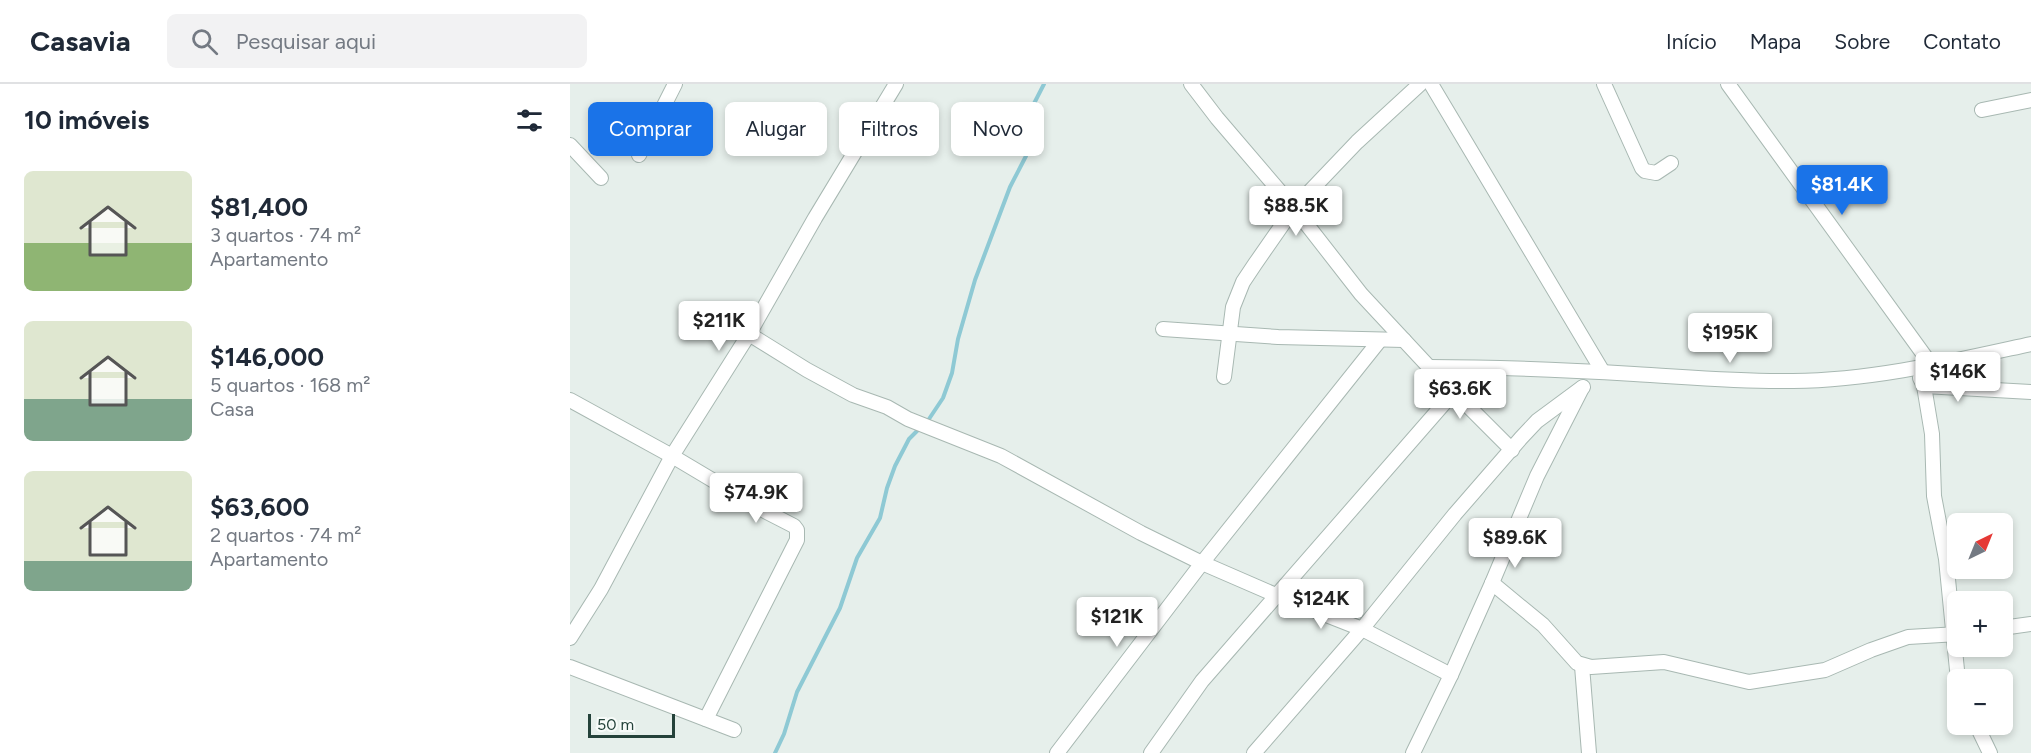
<!DOCTYPE html>
<html lang="pt">
<head>
<meta charset="utf-8">
<style>
	body { margin:0; font-family:Figtree,sans-serif; background:#f2f2f3; color:#1f2937; height:100vh; display:flex; flex-direction:column; font-size:22px; white-space:nowrap }
	* { box-sizing:border-box; margin:0 }
	p { font-size:20px; color:#747a83 }
	.icon { flex:none; width:33px; height:33px; fill:none; stroke:currentColor; stroke-width:2; stroke-linecap:round; stroke-linejoin:round }
	.map { position:relative; flex:1; overflow:hidden }
	.drawer { display:flex; flex-direction:column; background:#fff; width:570px }
	.drawer>* { flex:none }
	.banner { position:absolute; left:18px; top:18px; width:570px; height:54px; display:flex; gap:12px }
	.needle { width:39px; rotate:43deg }
	.tools { position:absolute; left:1377px; top:429px; display:grid; gap:12px }
	.tools a { display:grid; place-items:center; width:66px; height:66px; border-radius:9px; background:#fff; box-shadow:0 3px 9px #0003; font-size:30px }
	.scale { position:absolute; left:18px; bottom:15px; width:87px; box-sizing:border-box; padding-left:6px; border:3px solid #24423a; border-top:0; font-size:16px; line-height:21px; white-space:nowrap; color:#24423a; -webkit-text-stroke:4px #f7fbf9; paint-order:stroke }
	.price { position:absolute; translate:-50% -51px; padding:0 14px; border-radius:6px; background:#fff; color:#222; font-size:20px; line-height:39px; filter:drop-shadow(0 2px 3px #0008) }
	.price::after { content:''; position:absolute; left:50%; top:36px; width:18px; height:14px; margin-left:-9px; background:inherit; clip-path:polygon(0 0,100% 0,50% 100%) }
	.price.active { background:#1a73e8; color:#fff }
	ul { padding:0; list-style:none }
	li { display:flex; align-items:center; gap:18px; height:150px; padding:0 24px }
	li span { display:grid; place-items:center; flex:none; width:168px; height:120px; border-radius:9px; color:#555 }
	li>.icon { margin-inline-start:auto }
	span .icon { width:72px; height:72px; fill:#fffc; stroke-width:1 }
	li b { font-size:26px }
	h2 { display:flex; justify-content:space-between; align-items:center; height:72px; padding:0 24px; font-size:26px }
	.pill { padding:0 21px; border-radius:9px; background:#fff; box-shadow:0 3px 9px #0003; font-size:21px; line-height:54px }
	.pill.active { background:#1a73e8; color:#fff }
	header { display:flex; align-items:center; gap:36px; box-sizing:border-box; height:84px; padding:0 30px; background:#fff; border-bottom:2px solid #e0e1e3 }
	header strong { font-size:28px }
	nav { display:flex; gap:33px; margin-inline-start:auto; font-size:21px }
	.search { width:420px; height:54px; background:#f2f2f3; display:flex; align-items:center; gap:15px; box-sizing:border-box; padding:0 21px; border-radius:9px; color:#747a83; font-size:22px }
	main { display:flex; flex:1; min-height:0 }
	.map>svg:first-child { display:block }
	.lines { fill:none; stroke-linecap:round; stroke-linejoin:round }
	.stream { stroke:#8ec9d4; stroke-width:4 }
	.minor-casing { stroke:#a8b8b2; stroke-width:16 }
	.minor { stroke:#fff; stroke-width:14 }
</style>
</head>
<body>
<header>
<strong>Casavia</strong>
<div class="search"><svg class="icon" aria-label="search" viewBox="0 0 24 24"><circle cx="10" cy="10" r="6"/><path d="M15 15l6 6"/></svg>Pesquisar aqui</div>
<nav><a>Início</a><a>Mapa</a><a>Sobre</a><a>Contato</a></nav>
</header>
<main>
<section class="drawer">
<h2>10 imóveis<svg class="icon" aria-label="filters" viewBox="0 0 24 24"><path d="M4 7h16M4 17h16"/><circle cx="9" cy="7" r="2"/><circle cx="15" cy="17" r="2"/></svg></h2>
<ul>
<li><span style="background:linear-gradient(#dfe7d0 60%,#8fb573 0)"><svg class="icon" aria-label="home" viewBox="0 0 24 24"><path d="M3 11l9-7 9 7M6 9v11h12V9"/></svg></span><div><b>$81,400</b><p>3 quartos · 74 m²</p><p>Apartamento</p></div></li>
<li><span style="background:linear-gradient(#dfe7d0 65%,#7fa58c 0)"><svg class="icon" aria-label="home" viewBox="0 0 24 24"><path d="M3 11l9-7 9 7M6 9v11h12V9"/></svg></span><div><b>$146,000</b><p>5 quartos · 168 m²</p><p>Casa</p></div></li>
<li><span style="background:linear-gradient(#dfe7d0 75%,#7fa58c 0)"><svg class="icon" aria-label="home" viewBox="0 0 24 24"><path d="M3 11l9-7 9 7M6 9v11h12V9"/></svg></span><div><b>$63,600</b><p>2 quartos · 74 m²</p><p>Apartamento</p></div></li>
</ul>
</section>
<div class="map">
<svg width="1461" height="669" viewBox="0 0 1461 669">
	<rect width="100%" height="100%" fill="#e6efeb"/>
	<g class="lines">
		<!-- stream -->
		<g class="stream">
			<path d="M357,338L373,314L382,289L388,255L405,196L440,103L456,72L454,39L474,0"/>
			<path d="M205,669L214,650L227,608L270,524L287,474L310,434L317,404L325,382L339,355L351,343"/>
		</g>
		<!-- minor casing -->
		<g class="minor-casing">
			<g id="minor">
				<path d="M621,0L647,34L724,124L791,210L859,283L942,366"/>
				<path d="M861,0L1033,288"/>
				<path d="M1034,0L1072,84L1075,87L1086,89L1101,79"/>
				<path d="M1158,0L1362,282"/>
				<path d="M1412,26L1461,16"/>
				<path d="M0,61L31,94"/>
				<path d="M69,71L105,0"/>
				<path d="M593,245L708,253L834,256"/>
				<path d="M179,250L237,286L283,311L317,323L338,335L431,372L571,449L632,479L708,512L792,545L881,591"/>
				<path d="M859,283C928,283 996,286 1064,290C1117,293 1170,298 1223,297C1304,296 1383,277 1461,260"/>
				<path d="M654,293L663,223L673,198L685,180L724,124L787,58L850,0"/>
				<path d="M1350,294L1354,302L1461,308"/>
				<path d="M1354,302L1362,350L1364,412L1376,475L1388,596"/>
				<path d="M0,316L102,372L191,425L224,442L227,446V456L136,635"/>
				<path d="M922,499L973,541L1007,579L1021,583L1094,578L1179,598L1255,586L1301,566L1338,553L1388,550"/>
				<path d="M1432,544L1461,540"/>
				<path d="M0,554L31,505L102,372L179,250L245,134L326,0"/>
				<path d="M1012,582L1019,669"/>
				<path d="M0,583L164,646"/>
				<path d="M1406,640L1420,669"/>
				<path d="M487,669L632,479L810,256"/>
				<path d="M581,669L632,597L884,308"/>
				<path d="M684,669L792,545L885,430L951,354L967,337L1013,303"/>
				<path d="M843,669L881,591L922,499L967,392L1012,304"/>
			</g>
		</g>
		<!-- minor -->
		<use href="#minor" class="minor"/>
	</g>
</svg>
<div class="tools">
<a><svg class="needle" viewBox="-14 -14 28 28"><path d="M0-13l5 13h-10z" fill="#e53935"/><path d="M0 13l5-13h-10z" fill="#747a83"/></svg></a>
<a>+</a>
<a>−</a>
</div>
<div class="scale">50 m</div>
<b class="price active" style="left:1272px;top:132px">$81.4K</b>
<b class="price" style="left:726px;top:153px">$88.5K</b>
<b class="price" style="left:149px;top:268px">$211K</b>
<b class="price" style="left:1160px;top:280px">$195K</b>
<b class="price" style="left:1388px;top:319px">$146K</b>
<b class="price" style="left:890px;top:336px">$63.6K</b>
<b class="price" style="left:186px;top:440px">$74.9K</b>
<b class="price" style="left:945px;top:485px">$89.6K</b>
<b class="price" style="left:751px;top:546px">$124K</b>
<b class="price" style="left:547px;top:564px">$121K</b>
<div class="banner">
<a class="pill active">Comprar</a>
<a class="pill">Alugar</a>
<a class="pill">Filtros</a>
<a class="pill">Novo</a>
</div>
</div>
</main>
</body>
</html>
